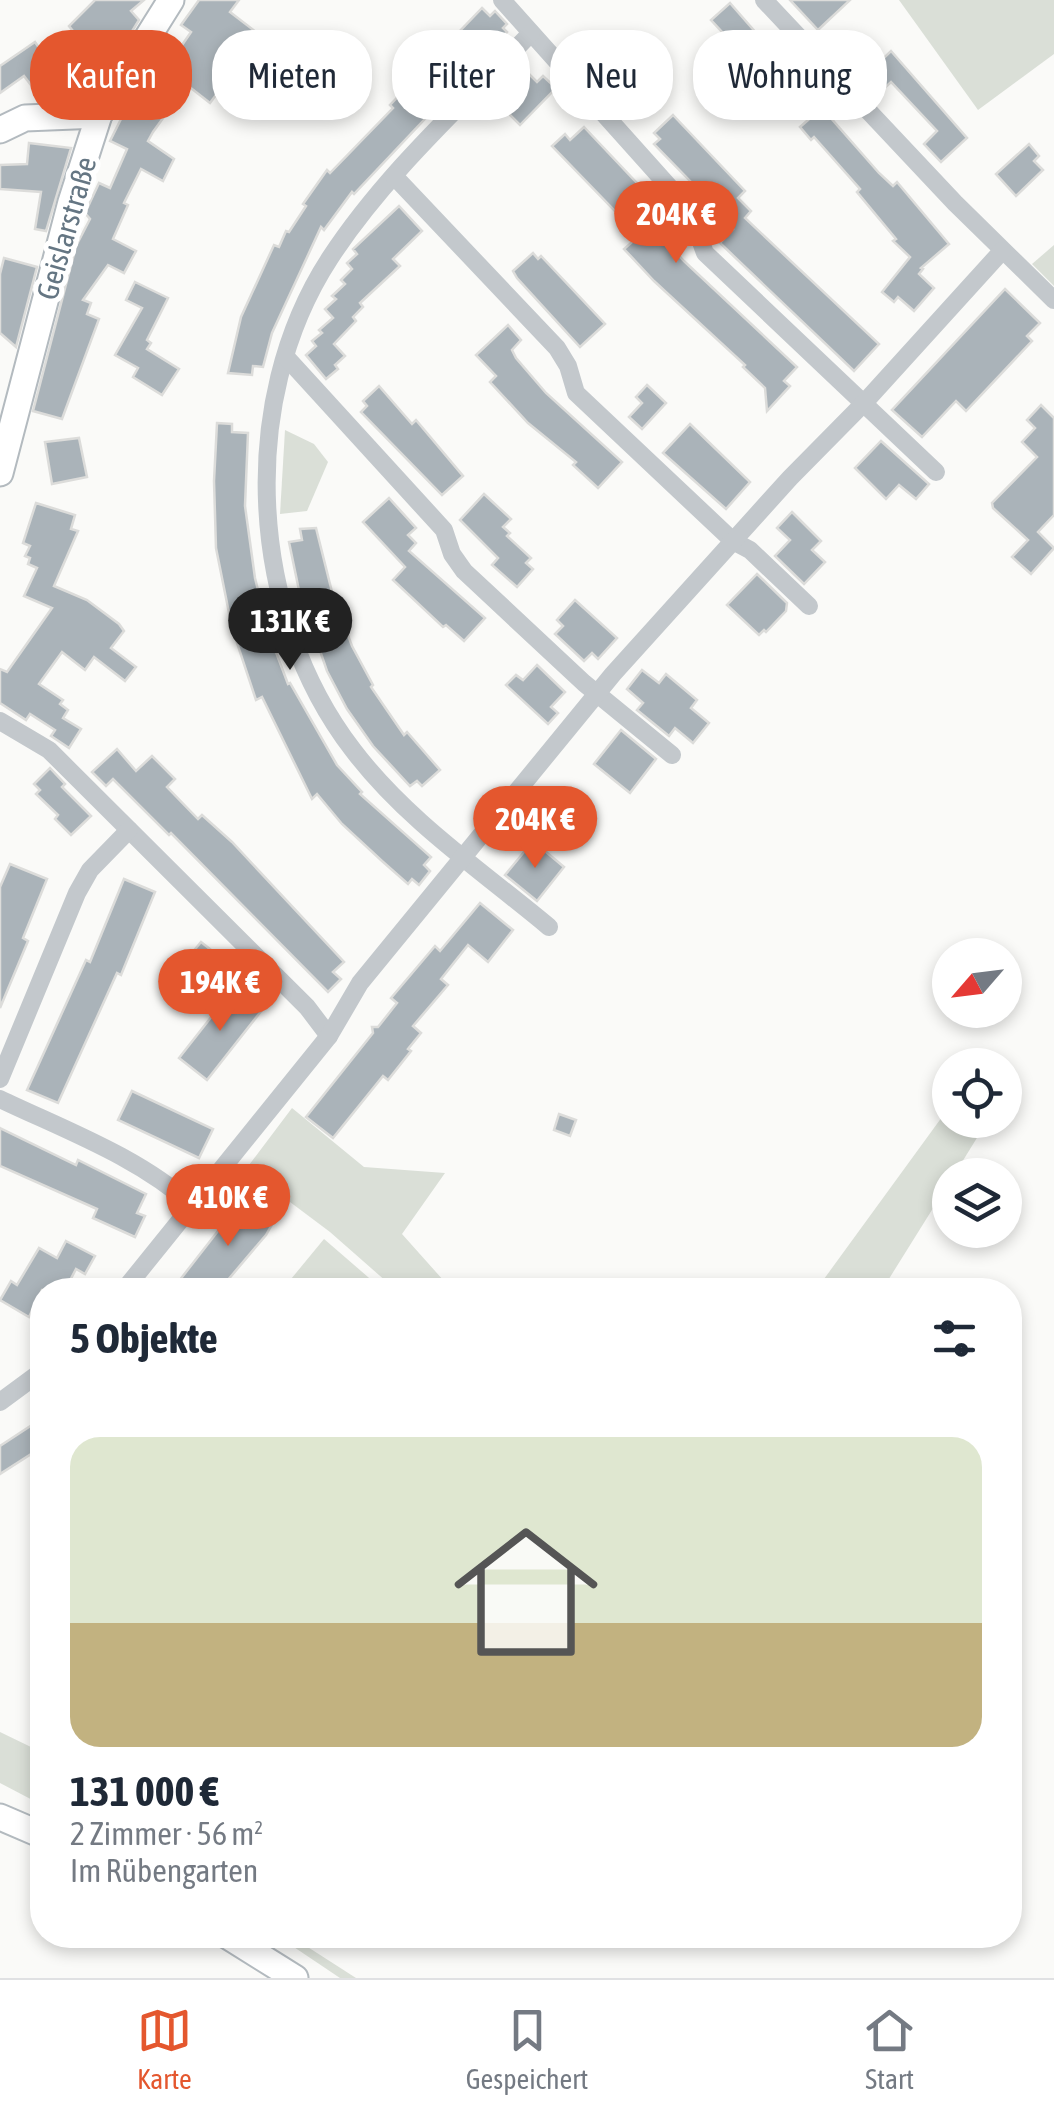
<!DOCTYPE html>
<html lang="de">
<head>
<meta charset="utf-8">
<style>
	body { margin:0; font-family:"Asap Condensed",sans-serif; background:#f6f6f7; color:#1f2937; height:100vh; display:flex; flex-direction:column; font-size:38px; white-space:nowrap }
	* { box-sizing:border-box; margin:0 }
	p { font-size:32px; color:#747a83 }
	.icon { flex:none; width:55px; height:55px; fill:none; stroke:currentColor; stroke-width:2; stroke-linecap:round; stroke-linejoin:round }
	.map { position:relative; flex:1; overflow:hidden }
	.side { position:absolute; left:30px; top:1278px; width:992px; height:670px; display:flex; flex-direction:column; background:#fff; border-radius:40px; box-shadow:0 5px 15px #0003 }
	.side>* { flex:none }
	.top-card { position:absolute; left:30px; top:30px; width:995px; height:90px; display:flex; gap:20px }
	.needle { width:65px; rotate:242deg }
	.fabs { position:absolute; left:932px; top:938px; display:grid; gap:20px }
	.fabs a { display:grid; place-items:center; width:90px; height:90px; border-radius:50%; background:#fff; box-shadow:0 5px 15px #0003; font-size:50px }
	.price { position:absolute; translate:-50% -85px; padding:0 22px; border-radius:35px; background:#e4572e; color:#fff; font-size:32px; line-height:65px; filter:drop-shadow(0 2px 5px #0008) }
	.price::after { content:''; position:absolute; left:50%; top:60px; width:30px; height:22px; margin-left:-15px; background:inherit; clip-path:polygon(0 0,100% 0,50% 100%) }
	.price.selected { background:#222; color:#fff }
	ul { padding:0; list-style:none }
	li { display:grid; align-content:center; gap:20px; height:530px; padding:0 40px }
	li span { display:grid; place-items:center; height:310px; border-radius:30px; color:#555 }
	li>.icon { margin-inline-start:auto }
	span .icon { width:180px; height:180px; fill:#fffc; stroke-width:1 }
	li b { font-size:42px }
	h2 { display:flex; justify-content:space-between; align-items:center; height:120px; padding:0 40px; font-size:42px }
	.pill { padding:0 35px; border-radius:40px; background:#fff; box-shadow:0 5px 15px #0003; font-size:35px; line-height:90px }
	.pill.selected { background:#e4572e; color:#fff }
	.tabs { display:flex; justify-content:space-around; align-items:center; height:140px; border-top:2px solid #e0e1e3; background:#fff; font-size:28px; color:#747a83 }
	.tabs a { display:grid; justify-items:center; gap:5px }
	.tabs .selected { color:#e4572e }
	.map>svg:first-child { display:block }
	.green { fill:#dadfd7 }
	.building { fill:#aab3b9; stroke:#dcdcda; stroke-width:2.5 }
	.lines { fill:none; stroke-linecap:round; stroke-linejoin:round }
	.secondary-casing { stroke:#b3babf; stroke-width:29 }
	.street { stroke:#c3c8cc; stroke-width:18 }
	.secondary { stroke:#fff; stroke-width:25 }
	.labels { text-anchor:middle; dominant-baseline:central; stroke-width:10; stroke-linejoin:round; paint-order:stroke }
	.street-label { font-size:30px; fill:#657683; stroke:#fff }
</style>
</head>
<body>
<div class="map">
<svg width="1054" height="1978" viewBox="0 0 1054 1978">
	<rect width="100%" height="100%" fill="#fafaf8"/>
	<!-- green -->
	<g class="green">
		<path d="M899,0H1054V54L978,110Z"/>
		<path d="M1054,245V286L1032,264Z"/>
		<path d="M285,430L314,444L328,462L307,511L280,514Z"/>
		<path d="M950,1106V1120H988L954,1175H950V1181L882,1290H816Z"/>
		<path d="M292,1108L364,1167L445,1173L402,1234L444,1281L441,1290H396L330,1232L246,1169Z"/>
		<path d="M324,1239L383,1290H282Z"/>
		<path d="M42,1728V1805L0,1783V1732L33,1748Z"/>
		<path d="M276,1935H289L356,1978H340Z"/>
	</g>
	<!-- building -->
	<g class="building">
		<path d="M95,0H144L131,11L139,20L131,33L121,41L116,36L95,56L101,63L82,79L70,65L34,89L24,76L0,93V66L35,42L48,61L77,36L69,26Z"/>
		<path d="M199,0H239L230,12L278,49L267,63L256,54L221,98L216,95L210,103L187,85L153,132L148,141L174,159L163,181L141,169L124,203L128,205L113,239L136,251L124,273L108,265L83,300L91,303L87,314L99,319L62,419L33,411L76,246L90,219L85,213L99,183L110,188L127,149L110,141L128,105L143,115L161,91L154,86L191,32L181,25Z"/>
		<path d="M790,0H850L818,30Z"/>
		<path d="M730,3L879,173L893,186L897,182L949,244L921,268L923,269L919,274L934,288L914,311L898,297L894,302L882,292L910,257L893,241L896,239L857,192L860,189L814,137L811,140L800,127L808,120L775,81L760,95L736,69L747,59L711,20Z"/>
		<path d="M482,8L490,16L495,11L507,24L503,28L507,32L483,57L458,33Z"/>
		<path d="M891,51L967,138L941,162L924,144L937,131L891,82L878,94L863,78Z"/>
		<path d="M525,70L537,82L543,76L556,88L520,125L509,114L515,108L501,94Z"/>
		<path d="M414,80L439,104L354,194L352,192L324,230L321,227L272,333L263,367L253,366L252,375L228,373L241,317L274,245L279,247L286,231L289,232L306,206L303,204L327,170L330,173L393,108L390,105Z"/>
		<path d="M673,115L745,191L738,198L751,211L745,218L879,344L854,371L720,243L733,229L727,223L729,221L654,144L660,139L654,133Z"/>
		<path d="M584,127L652,199L638,212L684,261L797,367L784,381L790,386L767,411L765,388L743,367L745,365L654,281L624,249L639,236L552,146L565,134L570,140Z"/>
		<path d="M29,143L71,148L46,231L35,229L41,192L0,189V165L27,164Z"/>
		<path d="M1029,144L1039,156L1034,161L1043,170L1016,196L996,174Z"/>
		<path d="M399,206L422,231L393,259L400,266L360,303L363,307L353,317L356,321L334,344L345,356L335,365L338,369L326,379L306,355L316,346L312,341L322,333L319,330L333,318L325,309L336,299L332,296L345,284L341,280L352,269L347,263L357,254L353,249Z"/>
		<path d="M533,253L538,259L541,256L605,324L580,347L517,278L513,271Z"/>
		<path d="M4,258L37,267L16,347L0,333V274Z"/>
		<path d="M135,282L168,298L147,340L151,343L147,349L179,369L162,395L133,377L138,368L115,355L142,308L126,300Z"/>
		<path d="M1005,289L1040,323L1027,336L1032,341L966,411L956,401L922,437L892,410Z"/>
		<path d="M508,325L521,340L512,350L516,358L546,393L622,462L598,488L573,465L576,462L528,423L490,382L496,376L476,355Z"/>
		<path d="M647,385L666,403L642,429L629,417L642,403L636,397Z"/>
		<path d="M379,386L412,424L416,420L463,476L442,495L361,412L367,406L363,401Z"/>
		<path d="M1041,405L1054,418V515L1038,532L1054,548L1031,574L1012,557L1028,540L993,508L992,503L1037,457L1022,442L1035,428L1027,420Z"/>
		<path d="M217,423L232,424V432L248,433L245,506L255,578L269,634L288,684L290,683L337,765L362,792L360,794L431,857L424,865L430,871L419,885L412,879L408,884L382,861L342,824L317,794L312,799L262,697L256,700L232,628L216,548L214,481Z"/>
		<path d="M690,424L750,482L726,509L663,453Z"/>
		<path d="M79,438L87,477L52,484L45,442Z"/>
		<path d="M881,441L929,484L916,499L899,485L886,499L855,468Z"/>
		<path d="M484,494L511,519L503,527L510,533L507,536L531,558L526,563L533,569L517,587L492,565L498,558L460,520Z"/>
		<path d="M389,498L416,528L408,535L416,543L409,551L485,618L464,641L446,625L443,627L393,580L405,567L363,522Z"/>
		<path d="M36,503L75,515L71,529L78,531L54,586L87,600L119,624L124,631L111,648L136,667L125,681L94,657L85,670L62,652L39,684L63,700L60,704L68,710L63,718L81,729L69,748L51,736L55,730L30,714L26,720L0,703V669L7,672L52,608L24,596L37,568L28,564L30,558L25,556L30,546L23,543Z"/>
		<path d="M792,512L821,541L812,550L825,562L804,584L775,556L790,540L777,528Z"/>
		<path d="M316,528L339,620L342,619L352,646L373,685L371,687L404,735L407,732L440,770L422,786L417,781L410,786L373,746L347,709L327,671L304,604L302,605L289,542L302,540L300,529Z"/>
		<path d="M757,574L787,603L786,611L766,632L764,630L759,635L727,605Z"/>
		<path d="M575,600L617,638L598,659L592,653L584,661L555,634L563,626L557,620Z"/>
		<path d="M537,665L565,692L551,707L558,713L548,724L506,685L516,675L523,680Z"/>
		<path d="M642,670L659,683L666,674L697,700L691,708L709,723L693,743L675,728L669,736L637,710L643,703L627,689Z"/>
		<path d="M621,730L656,759L630,793L594,764Z"/>
		<path d="M117,749L136,771L152,756L175,779L167,787L198,819L202,815L232,842L344,962L333,972L341,979L328,992L171,833L169,835L113,779L106,786L92,772Z"/>
		<path d="M50,768L65,784L62,787L91,816L71,835L55,819L58,815L36,794L40,790L34,784Z"/>
		<path d="M533,841L564,867L537,901L505,875Z"/>
		<path d="M10,864L47,879L23,938L28,941L0,1008V887Z"/>
		<path d="M124,879L155,892L121,975L117,973L58,1103L27,1090L86,960L90,962Z"/>
		<path d="M480,903L513,930L488,962L468,945L441,979L448,985L413,1026L421,1033L408,1049L411,1051L388,1080L383,1076L333,1138L306,1117L373,1033L372,1027H378L397,1003L391,998L435,946L440,951Z"/>
		<path d="M201,942L244,976L235,987L192,953Z"/>
		<path d="M234,988L262,1010L207,1080L179,1058Z"/>
		<path d="M132,1091L213,1129L199,1158L118,1120Z"/>
		<path d="M559,1114L576,1120L570,1136L554,1130Z"/>
		<path d="M0,1128L76,1165L78,1160L146,1194L137,1213L145,1216L135,1237L93,1218L97,1209L0,1166Z"/>
		<path d="M246,1195L275,1219L266,1235L227,1281L239,1290H172Z"/>
		<path d="M66,1241L95,1256L85,1274L76,1269L65,1290H42L29,1317L0,1300L11,1281L17,1285L39,1248L57,1258Z"/>
		<path d="M32,1425L37,1432H42V1447L0,1474V1446Z"/>
	</g>
	<g class="lines">
		<!-- secondary casing -->
		<g class="secondary-casing">
			<g id="secondary">
				<path d="M0,130L25,118L99,115"/>
				<path d="M0,473L71,202L99,115L171,0"/>
				<path d="M0,1817L42,1835"/>
				<path d="M226,1935L295,1978"/>
			</g>
		</g>
		<!-- street -->
		<g class="street">
			<path d="M502,0L689,209L705,253L936,472"/>
			<path d="M764,0L955,203L1054,300"/>
			<path d="M531,33C462,105 385,174 330,258C236,402 249,615 353,750C406,820 482,871 549,927"/>
			<path d="M394,176L557,348L568,366L576,393L733,541L750,550L809,606"/>
			<path d="M286,357L444,530L452,554L464,571L584,683L672,755"/>
			<path d="M0,721L49,750L307,1007L329,1036"/>
			<path d="M0,1079L77,893L90,870L129,830"/>
			<path d="M0,1099C65,1130 139,1157 193,1206"/>
			<path d="M124,1290L329,1036L360,983L613,674L790,478L864,403L1002,251"/>
			<path d="M0,1402L42,1371"/>
		</g>
		<!-- secondary -->
		<use href="#secondary" class="secondary"/>
	</g>
	<g class="labels">
		<!-- street labels -->
		<g class="street-label">
			<text transform="translate(66 228) rotate(-74)">Geislarstraße</text>
		</g>
	</g>
</svg>
<div class="fabs">
<a><svg class="needle" viewBox="-14 -14 28 28"><path d="M0-13l5 13h-10z" fill="#e53935"/><path d="M0 13l5-13h-10z" fill="#747a83"/></svg></a>
<a><svg class="icon" aria-label="locate" viewBox="0 0 24 24"><circle cx="12" cy="12" r="6"/><path d="M12 2v4M12 18v4M2 12h4M18 12h4"/></svg></a>
<a><svg class="icon" aria-label="layers" viewBox="0 0 24 24"><path d="M12 4l9 5-9 5-9-5zM3 14l9 5 9-5"/></svg></a>
</div>
<b class="price" style="left:676px;top:266px">204K €</b>
<b class="price selected" style="left:290px;top:673px">131K €</b>
<b class="price" style="left:535px;top:871px">204K €</b>
<b class="price" style="left:220px;top:1034px">194K €</b>
<b class="price" style="left:228px;top:1249px">410K €</b>
<div class="top-card">
<a class="pill selected">Kaufen</a>
<a class="pill">Mieten</a>
<a class="pill">Filter</a>
<a class="pill">Neu</a>
<a class="pill">Wohnung</a>
</div>
<section class="side">
<h2>5 Objekte<svg class="icon" aria-label="filters" viewBox="0 0 24 24"><path d="M4 7h16M4 17h16"/><circle cx="9" cy="7" r="2"/><circle cx="15" cy="17" r="2"/></svg></h2>
<ul>
<li><span style="background:linear-gradient(#dfe7d0 60%,#c2b280 0)"><svg class="icon" aria-label="home" viewBox="0 0 24 24"><path d="M3 11l9-7 9 7M6 9v11h12V9"/></svg></span><div><b>131 000 €</b><p>2 Zimmer · 56 m²</p><p>Im Rübengarten</p></div></li>
</ul>
</section>
</div>
<nav class="tabs">
<a class="selected"><svg class="icon" aria-label="map" viewBox="0 0 24 24"><path d="M3 6l6-2 6 2 6-2v14l-6 2-6-2-6 2zM9 4v14M15 6v14"/></svg>Karte</a>
<a><svg class="icon" aria-label="saved" viewBox="0 0 24 24"><path d="M7 4h10v16l-5-4-5 4z"/></svg>Gespeichert</a>
<a><svg class="icon" aria-label="home" viewBox="0 0 24 24"><path d="M3 11l9-7 9 7M6 9v11h12V9"/></svg>Start</a>
</nav>
</body>
</html>
